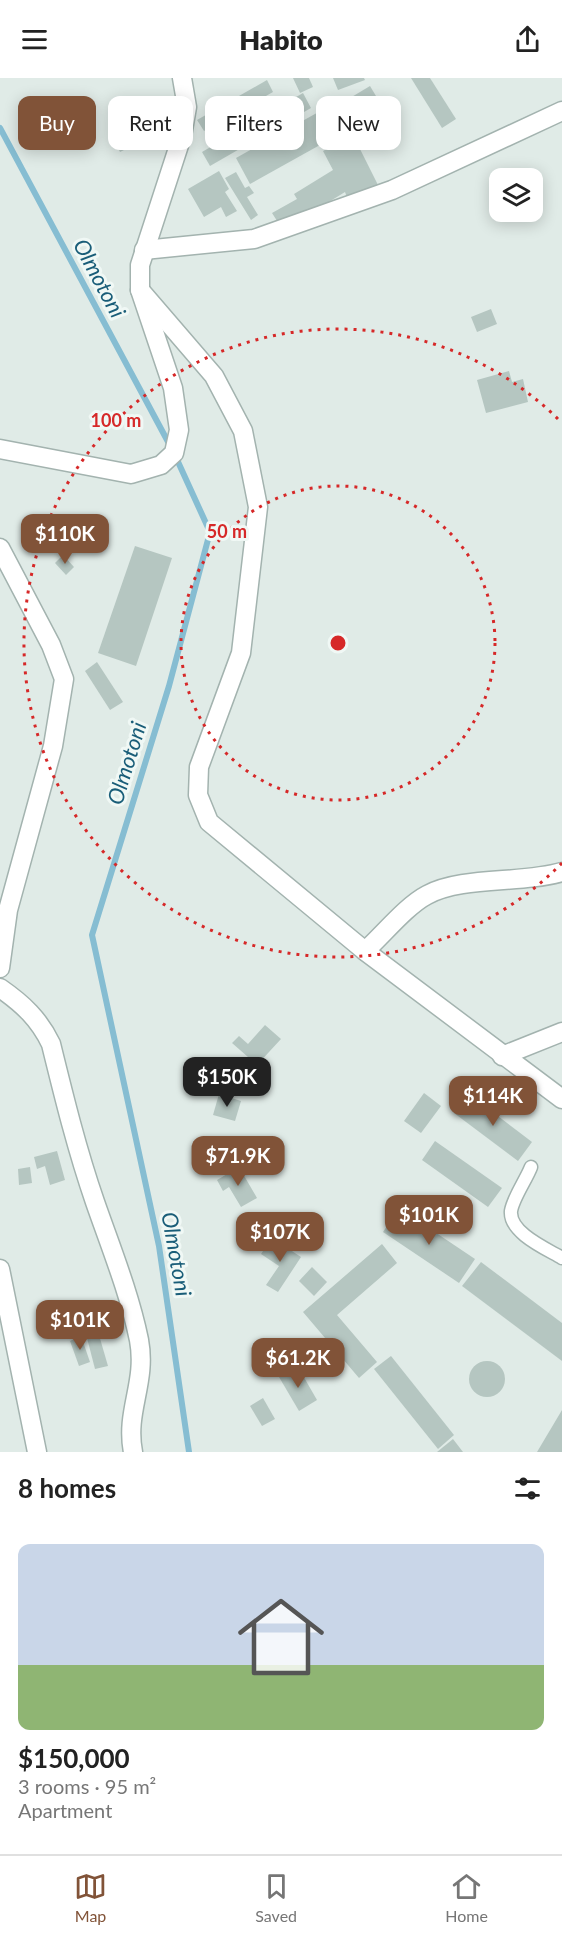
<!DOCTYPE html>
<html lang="en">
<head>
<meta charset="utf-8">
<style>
	body { margin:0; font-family:Lato,sans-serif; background:#f2f2f2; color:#222; height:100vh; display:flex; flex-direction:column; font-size:22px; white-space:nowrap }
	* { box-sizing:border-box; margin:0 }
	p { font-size:20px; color:#767676 }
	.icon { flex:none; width:33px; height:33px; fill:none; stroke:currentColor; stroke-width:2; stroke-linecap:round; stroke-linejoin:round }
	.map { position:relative; height:1374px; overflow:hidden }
	.side { display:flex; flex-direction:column; background:#fff; flex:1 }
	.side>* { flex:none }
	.hud { position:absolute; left:18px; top:18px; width:526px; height:54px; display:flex; gap:12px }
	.buttons { position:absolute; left:489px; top:90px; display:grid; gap:12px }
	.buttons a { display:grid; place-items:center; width:54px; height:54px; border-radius:12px; background:#fff; box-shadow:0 3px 15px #0003; font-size:30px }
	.price { position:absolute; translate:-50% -51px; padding:0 14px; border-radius:12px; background:#815338; color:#fff; font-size:20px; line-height:39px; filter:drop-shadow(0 2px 3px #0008) }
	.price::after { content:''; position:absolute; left:50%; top:36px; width:18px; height:14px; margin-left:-9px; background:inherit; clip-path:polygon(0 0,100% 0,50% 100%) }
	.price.selected { background:#222; color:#fff }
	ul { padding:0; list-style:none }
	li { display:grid; align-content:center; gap:12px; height:318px; padding:0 18px }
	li+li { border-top:2px solid #e0e0e0 }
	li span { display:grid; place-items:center; height:186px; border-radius:12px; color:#555 }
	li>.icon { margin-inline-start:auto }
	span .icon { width:108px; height:108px; fill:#fffc; stroke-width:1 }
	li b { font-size:26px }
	h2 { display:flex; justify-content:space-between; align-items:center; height:72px; padding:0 18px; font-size:26px }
	.chip { padding:0 21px; border-radius:12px; background:#fff; box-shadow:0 3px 15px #0003; font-size:21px; line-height:54px }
	.chip.selected { background:#815338; color:#fff }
	header { display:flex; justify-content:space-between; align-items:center; height:78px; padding:0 18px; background:#fff; font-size:27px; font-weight:800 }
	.tab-bar { display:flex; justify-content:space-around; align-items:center; height:84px; border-top:2px solid #e0e0e0; background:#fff; font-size:16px; color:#767676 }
	.tab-bar a { display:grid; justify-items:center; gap:3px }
	.tab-bar .selected { color:#815338 }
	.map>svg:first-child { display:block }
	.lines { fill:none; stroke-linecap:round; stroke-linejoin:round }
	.stream { stroke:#86bdd2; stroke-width:6 }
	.building { fill:#b5c6c1 }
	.service-casing { stroke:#a3b3af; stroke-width:15 }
	.minor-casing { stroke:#a3b3af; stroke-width:21 }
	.service { stroke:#fff; stroke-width:12 }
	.minor { stroke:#fff; stroke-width:18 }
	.ring { fill:none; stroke:#d62828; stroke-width:3; stroke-dasharray:3 6 }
	.labels { text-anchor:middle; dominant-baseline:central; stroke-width:6; stroke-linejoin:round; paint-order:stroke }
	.water-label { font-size:22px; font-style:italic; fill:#195d78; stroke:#f0f8f5 }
	.centre { fill:#d62828; stroke:#f0f8f5; stroke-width:3 }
	.ring-label { font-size:18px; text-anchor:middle; font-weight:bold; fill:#d62828; stroke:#f0f8f5; stroke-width:6; stroke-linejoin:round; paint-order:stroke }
</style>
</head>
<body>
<header><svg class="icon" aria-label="menu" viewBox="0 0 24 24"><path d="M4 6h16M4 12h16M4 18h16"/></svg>Habito<svg class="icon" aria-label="share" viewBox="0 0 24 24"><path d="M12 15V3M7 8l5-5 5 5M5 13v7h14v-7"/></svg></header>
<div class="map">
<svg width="562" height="1374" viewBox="0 0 562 1374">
	<rect width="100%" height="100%" fill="#e0ebe7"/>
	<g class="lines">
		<!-- stream -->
		<path class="stream" d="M0,50L174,375L210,454L169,608L92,857L159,1168L189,1374"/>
	</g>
	<!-- building -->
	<g class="building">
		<path d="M293,0H309L313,9L300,15Z"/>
		<path d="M333,0H364L365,2L338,12Z"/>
		<path d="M411,0H430L456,41L442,50Z"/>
		<path d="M267,2L273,14L204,53L197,42Z"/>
		<path d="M370,8L376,18L355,30L350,20Z"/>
		<path d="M303,15L311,30L210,88L202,74Z"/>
		<path d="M340,22L354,48L250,106L236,80Z"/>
		<path d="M144,46L150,59L120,74L114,62Z"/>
		<path d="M353,57L378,107L348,122L345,114L306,138L303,133L279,146L272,135L297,121L294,116L333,92L323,73Z"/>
		<path d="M219,93L229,111L225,114L237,133L226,139L221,129L204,139L188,111Z"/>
		<path d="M236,94L245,110L249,108L254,115L247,119L258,137L251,142L225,100Z"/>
		<path d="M491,231L497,246L477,254L471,239Z"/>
		<path d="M509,293L512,304L523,301L528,324L486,335L477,302Z"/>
		<path d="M135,468L172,480L136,588L98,575Z"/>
		<path d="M63,477L74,489L66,497L55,485Z"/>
		<path d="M97,584L123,624L110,632L85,593Z"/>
		<path d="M265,947L281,961L257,987L232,965L239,958L248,966Z"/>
		<path d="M424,1015L441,1028L421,1055L404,1043Z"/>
		<path d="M219,1016L241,1023L235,1043L213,1037Z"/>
		<path d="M469,1016L532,1064L518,1083L454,1035Z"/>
		<path d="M435,1063L502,1110L488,1129L422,1082Z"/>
		<path d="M57,1073L65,1102L50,1107L45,1088L37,1091L34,1079Z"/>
		<path d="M30,1089L32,1105L19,1107L18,1091Z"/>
		<path d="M239,1089L257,1120L241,1129L229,1109L223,1113L217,1102Z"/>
		<path d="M399,1130L475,1181L459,1205L383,1154Z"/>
		<path d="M272,1160L301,1179L278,1214L266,1207L279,1188L261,1176Z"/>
		<path d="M382,1166L397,1185L337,1237L377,1284L359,1300L303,1234Z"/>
		<path d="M481,1184L562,1245V1283L462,1208Z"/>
		<path d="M312,1189L327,1204L314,1218L299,1203Z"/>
		<path d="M99,1257L108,1288L95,1291L87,1260Z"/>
		<path d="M81,1258L90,1284L79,1288L70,1263Z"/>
		<path d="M391,1278L454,1357L438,1371L374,1291Z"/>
		<circle cx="487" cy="1301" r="18"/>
		<path d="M298,1289L317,1322L299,1333L279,1299Z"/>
		<path d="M263,1320L275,1341L262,1348L250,1328Z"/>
		<path d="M562,1332V1374H537Z"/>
		<path d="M453,1361L463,1374H437Z"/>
	</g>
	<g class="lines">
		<!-- service casing -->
		<g class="service-casing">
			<path id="service" d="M531,1089C526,1102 513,1120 511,1133C509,1155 547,1171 562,1180"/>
		</g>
		<!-- minor casing -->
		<g class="minor-casing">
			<g id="minor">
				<path d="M144,172L254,161L392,112L562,33"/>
				<path d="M140,212L214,298L243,353L258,429L241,575L199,689L198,717L209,744L365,873L562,1021"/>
				<path d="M0,371L131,396L161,387L174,375L179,352L173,310L140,212V187L182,58L187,29L182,0"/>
				<path d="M0,470L51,567L64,601L53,668L8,832L0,890"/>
				<path d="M365,873C383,857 406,828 427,817C462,798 521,806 562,794"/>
				<path d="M0,910C23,926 39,941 51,966C64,1019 77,1072 95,1124C111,1170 129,1214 139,1262C147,1305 125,1333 133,1374"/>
				<path d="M502,978L562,954"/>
				<path d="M0,1191L37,1374"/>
			</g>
		</g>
		<!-- service -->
		<use href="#service" class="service"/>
		<!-- minor -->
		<use href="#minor" class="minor"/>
	</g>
	<!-- distance rings -->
	<g class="ring">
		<circle cx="338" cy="565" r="157"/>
		<path d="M562 785A314 314 0 1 1 562 345"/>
	</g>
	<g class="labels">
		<!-- water labels -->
		<g class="water-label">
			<text transform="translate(100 200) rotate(62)">Olmotoni</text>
			<text transform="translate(126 685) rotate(-73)">Olmotoni</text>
			<text transform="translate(177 1176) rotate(80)">Olmotoni</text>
		</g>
	</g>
	<circle cx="338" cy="565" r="9" class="centre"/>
	<g class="ring-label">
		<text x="116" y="349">100 m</text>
		<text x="227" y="460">50 m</text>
	</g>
</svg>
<div class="buttons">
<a><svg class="icon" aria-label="layers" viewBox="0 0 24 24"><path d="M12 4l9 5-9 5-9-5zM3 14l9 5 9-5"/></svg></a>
</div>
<b class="price" style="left:65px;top:487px">$110K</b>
<b class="price selected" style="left:227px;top:1030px">$150K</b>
<b class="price" style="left:493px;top:1049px">$114K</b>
<b class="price" style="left:238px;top:1109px">$71.9K</b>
<b class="price" style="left:429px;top:1168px">$101K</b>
<b class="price" style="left:280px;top:1185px">$107K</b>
<b class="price" style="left:80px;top:1273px">$101K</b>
<b class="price" style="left:298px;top:1311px">$61.2K</b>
<div class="hud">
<a class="chip selected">Buy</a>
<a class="chip">Rent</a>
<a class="chip">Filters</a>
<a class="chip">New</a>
</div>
</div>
<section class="side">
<h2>8 homes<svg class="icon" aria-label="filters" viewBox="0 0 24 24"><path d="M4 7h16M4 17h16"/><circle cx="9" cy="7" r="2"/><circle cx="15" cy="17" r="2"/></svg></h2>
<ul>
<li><span style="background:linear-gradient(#c9d6e8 65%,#8fb573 0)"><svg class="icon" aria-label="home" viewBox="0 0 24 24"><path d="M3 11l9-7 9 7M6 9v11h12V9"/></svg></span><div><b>$150,000</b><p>3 rooms · 95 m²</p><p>Apartment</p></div></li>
</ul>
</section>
<nav class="tab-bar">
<a class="selected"><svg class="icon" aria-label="map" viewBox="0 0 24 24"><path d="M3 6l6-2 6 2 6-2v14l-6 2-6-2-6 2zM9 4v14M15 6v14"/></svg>Map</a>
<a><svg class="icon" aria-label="saved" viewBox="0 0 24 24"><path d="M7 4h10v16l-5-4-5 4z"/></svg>Saved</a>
<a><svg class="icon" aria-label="home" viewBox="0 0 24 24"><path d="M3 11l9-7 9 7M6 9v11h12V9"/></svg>Home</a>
</nav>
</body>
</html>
